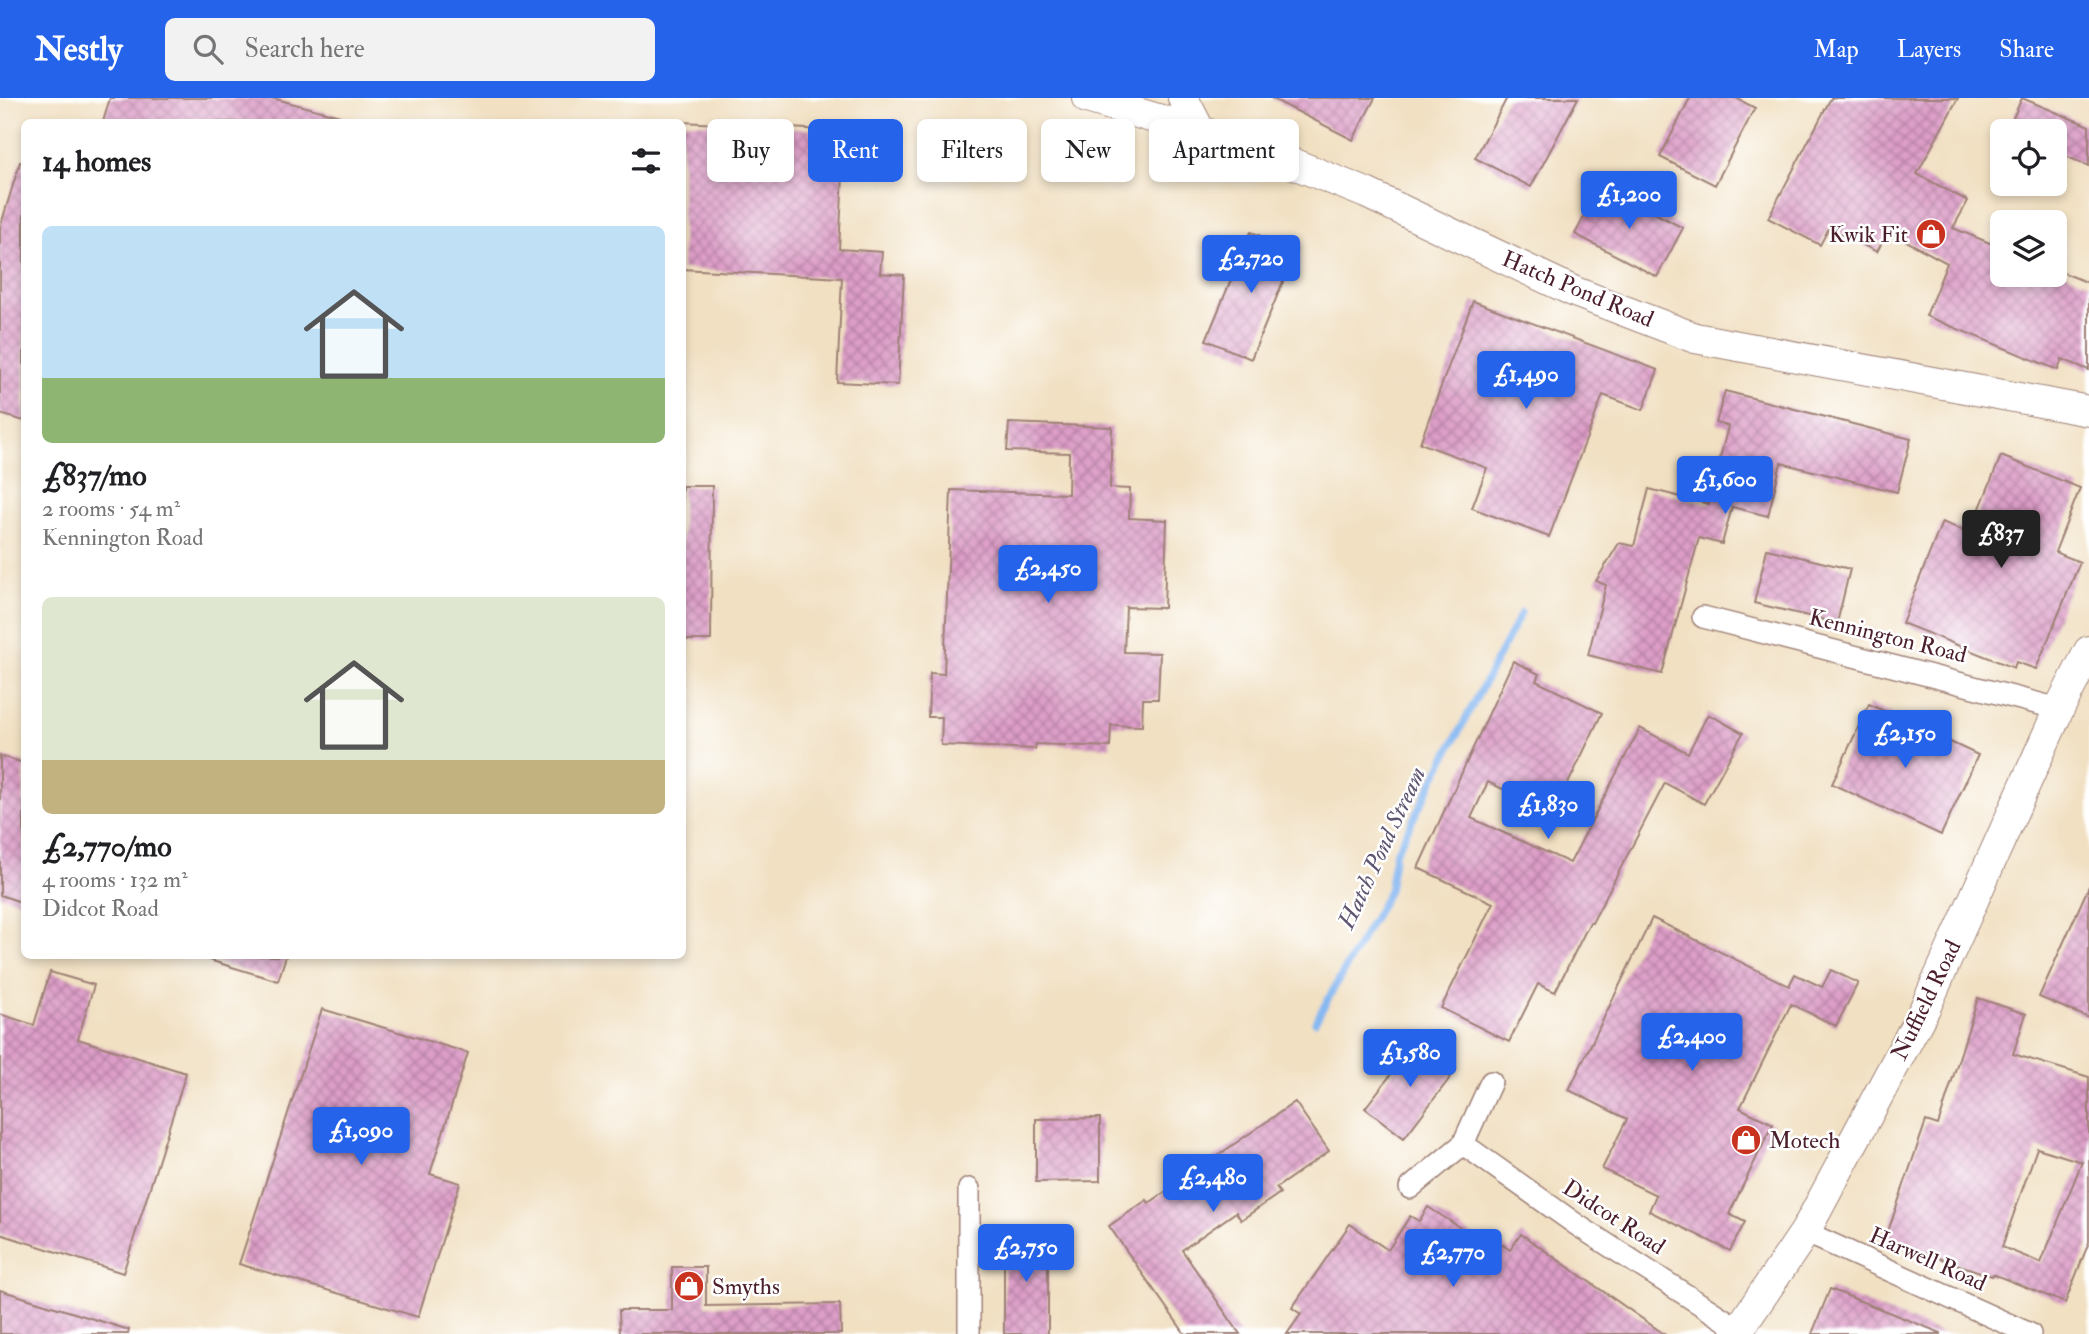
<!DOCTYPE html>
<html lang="en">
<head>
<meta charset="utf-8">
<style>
	body { margin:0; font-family:"IM FELL Double Pica",serif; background:#f2f2f2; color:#202124; height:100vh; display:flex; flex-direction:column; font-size:26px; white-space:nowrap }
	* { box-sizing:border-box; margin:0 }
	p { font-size:23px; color:#757577 }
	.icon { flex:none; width:38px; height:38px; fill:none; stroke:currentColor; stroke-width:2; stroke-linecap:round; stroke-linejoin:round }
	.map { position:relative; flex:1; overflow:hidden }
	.sheet { position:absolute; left:21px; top:21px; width:665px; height:840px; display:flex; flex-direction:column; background:#fff; border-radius:10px; box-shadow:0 4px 10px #0003 }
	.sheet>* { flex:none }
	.top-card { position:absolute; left:707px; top:21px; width:665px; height:63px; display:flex; gap:14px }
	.tools { position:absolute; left:1990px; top:21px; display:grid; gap:14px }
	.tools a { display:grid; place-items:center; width:77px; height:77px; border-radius:10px; background:#fff; box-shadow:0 4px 10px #0003; font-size:35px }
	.price { position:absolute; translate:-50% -60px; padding:0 16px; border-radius:7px; background:#2563eb; color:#fff; font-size:23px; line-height:46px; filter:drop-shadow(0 2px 4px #0008) }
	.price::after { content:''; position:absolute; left:50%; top:42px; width:21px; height:16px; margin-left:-10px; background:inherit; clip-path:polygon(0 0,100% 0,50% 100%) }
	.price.on { background:#222; color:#fff }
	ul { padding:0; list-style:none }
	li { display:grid; align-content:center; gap:14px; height:371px; padding:0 21px }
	li span { display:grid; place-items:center; height:217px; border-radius:10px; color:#555 }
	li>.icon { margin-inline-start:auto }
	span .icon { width:126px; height:126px; fill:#fffc; stroke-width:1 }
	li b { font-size:30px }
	h2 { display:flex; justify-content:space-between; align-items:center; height:84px; padding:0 21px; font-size:30px }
	.pill { padding:0 24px; border-radius:10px; background:#fff; box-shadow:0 4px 10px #0003; font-size:24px; line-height:63px }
	.pill.on { background:#2563eb; color:#fff }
	header { display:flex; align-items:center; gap:42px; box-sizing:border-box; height:98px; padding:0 35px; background:#2563eb; color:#fff }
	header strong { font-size:33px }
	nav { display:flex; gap:38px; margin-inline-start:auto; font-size:24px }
	.search { width:490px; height:63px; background:#f2f2f2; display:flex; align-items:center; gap:18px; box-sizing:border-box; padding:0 24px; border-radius:10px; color:#757577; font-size:26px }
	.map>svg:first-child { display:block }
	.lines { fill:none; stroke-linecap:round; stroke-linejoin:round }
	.stream { stroke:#86b8f2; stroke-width:7 }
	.building { fill:url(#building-cross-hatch); fill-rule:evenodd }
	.street-casing { stroke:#9e8076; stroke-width:24 }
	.secondary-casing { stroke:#9e8076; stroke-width:32 }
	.street { stroke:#fff; stroke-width:21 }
	.secondary { stroke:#fff; stroke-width:30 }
	.labels { text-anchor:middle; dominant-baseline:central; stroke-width:5; stroke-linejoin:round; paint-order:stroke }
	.poi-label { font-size:23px; fill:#4a1f2b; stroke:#fff; text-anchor:start }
	.street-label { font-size:23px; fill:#4a1f2b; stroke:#fff }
	.water-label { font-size:24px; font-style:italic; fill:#5f5571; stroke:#fff }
</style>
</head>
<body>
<header>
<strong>Nestly</strong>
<div class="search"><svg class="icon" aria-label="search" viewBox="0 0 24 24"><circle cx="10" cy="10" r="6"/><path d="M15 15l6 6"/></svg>Search here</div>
<nav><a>Map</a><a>Layers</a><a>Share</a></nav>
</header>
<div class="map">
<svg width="2089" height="1236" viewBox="0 0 2089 1236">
	<defs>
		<pattern id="building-cross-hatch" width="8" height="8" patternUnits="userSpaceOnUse" patternTransform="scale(1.75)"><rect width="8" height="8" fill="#dd9ec8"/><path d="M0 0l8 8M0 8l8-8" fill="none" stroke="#b580a3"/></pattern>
	</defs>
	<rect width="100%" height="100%" fill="#fff"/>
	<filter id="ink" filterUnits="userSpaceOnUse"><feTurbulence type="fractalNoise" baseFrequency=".0143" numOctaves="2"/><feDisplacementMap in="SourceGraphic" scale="14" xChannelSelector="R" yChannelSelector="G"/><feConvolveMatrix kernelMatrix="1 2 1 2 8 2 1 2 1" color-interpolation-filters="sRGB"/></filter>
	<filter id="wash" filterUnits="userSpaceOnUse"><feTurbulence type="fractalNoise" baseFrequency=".00686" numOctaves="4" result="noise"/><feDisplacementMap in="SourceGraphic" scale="28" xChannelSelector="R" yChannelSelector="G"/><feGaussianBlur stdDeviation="1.57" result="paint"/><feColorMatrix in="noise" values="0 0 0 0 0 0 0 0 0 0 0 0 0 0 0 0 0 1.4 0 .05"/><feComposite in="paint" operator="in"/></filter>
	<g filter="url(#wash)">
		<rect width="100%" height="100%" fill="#f1e0c2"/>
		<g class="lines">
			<!-- stream -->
			<path class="stream" d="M1315,924L1389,793L1395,756L1521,515"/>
		</g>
		<g id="blocks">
			<!-- building -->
			<g class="building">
				<path d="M110,0H272L340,18L339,24H103Z"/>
				<path d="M1271,0H1375L1353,42Z"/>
				<path d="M1507,0H1578L1531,89L1475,60Z"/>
				<path d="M1690,0H1736L1755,10L1715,87L1660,59Z"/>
				<path d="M1831,0H1958L1917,76L1968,103L1953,130L2002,150V177H2054V171L2089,185V272L2062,261L2058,272L1926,218L1947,165L1888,133L1877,154L1829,130L1820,147L1768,120Z"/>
				<path d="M2022,0L2089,28V68L2054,53V33H2007Z"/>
				<path d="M682,24L877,35L875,68L850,67V76H843L839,151L882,154L880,175L904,177L898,287L837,284L842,180L682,171Z"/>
				<path d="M20,64L24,65V323L0,316V130Z"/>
				<path d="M1601,87L1683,130L1657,179L1575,136Z"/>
				<path d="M1251,134L1296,152L1251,261L1206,242Z"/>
				<path d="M1473,203L1658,272L1643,312L1603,297L1549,439L1472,410L1487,370L1420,345Z"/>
				<path d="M1725,293L1911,341L1897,394L1781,365L1768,418L1732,409L1722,446L1699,440L1662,576L1588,557L1606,487L1596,483L1619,445L1634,448L1649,391L1709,406L1728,328L1716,325Z"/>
				<path d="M1009,325L1112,329L1110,390L1130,391L1129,420L1167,422L1164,510L1126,509L1124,554L1160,555L1158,601H1143L1142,628L1111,627L1110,649L1036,646L1035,651L941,647L942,619H928L930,575L944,576L951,392L1068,396L1069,355L1007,353Z"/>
				<path d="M2001,358L2080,390L2055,454L2080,464L2036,571L2016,564L2014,570L1902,525L1942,424L1970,435Z"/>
				<path d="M682,388H712L711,542H682Z"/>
				<path d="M1767,451L1850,471L1837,525L1754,505Z"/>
				<path d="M1513,563L1539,576L1536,583L1602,615L1554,715L1488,684L1471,720L1570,765L1640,630L1688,655L1708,616L1743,635L1704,706L1665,685L1592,825L1590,824L1555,894L1538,886L1509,944L1441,910L1493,805L1418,770Z"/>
				<path d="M1869,606L1978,657L1941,737L1832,686Z"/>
				<path d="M0,658L24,665V805L0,797Z"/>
				<path d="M2089,788V920L2039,899Z"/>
				<path d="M1652,820L1789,888L1795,876L1822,889L1831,872L1858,885L1836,928L1791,906L1740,1010L1773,1026L1729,1116L1745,1124L1730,1153L1649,1113L1656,1097L1602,1071L1627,1021L1569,992Z"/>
				<path d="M210,858H286L278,883L209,862Z"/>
				<path d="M50,874L94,887L78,941L186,975L123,1175L0,1136V916L34,927Z"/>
				<path d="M1978,900L2026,916L2013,956L2089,979V1144L2065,1205L1993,1176L1992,1178L1885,1142L1926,1023L1938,1027ZM2037,1050L2082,1064L2041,1165L2002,1149Z"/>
				<path d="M322,911L468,955L430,1076L460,1085L418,1219L239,1166Z"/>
				<path d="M1417,943L1456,972L1404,1040L1365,1010Z"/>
				<path d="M1295,1004L1329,1053L1276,1090L1280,1095L1241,1122L1236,1114L1182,1152L1240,1236H1185L1109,1128L1147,1102L1149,1105Z"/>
				<path d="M1100,1020V1083L1036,1084V1021Z"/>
				<path d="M1428,1109L1494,1151L1499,1144L1510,1152L1521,1136L1664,1236H1287L1301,1216L1292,1210L1350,1126L1388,1152L1410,1118L1419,1123Z"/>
				<rect x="1004" y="1136" width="44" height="100"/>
				<path d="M672,1169H706V1208L840,1206L841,1236H620L619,1212H672Z"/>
				<path d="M1830,1191L1941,1235V1236H1812Z"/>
				<path d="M0,1192L129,1232L128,1236H0Z"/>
			</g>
		</g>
	</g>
	<g filter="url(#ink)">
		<use href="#blocks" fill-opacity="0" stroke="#9e8076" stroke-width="2"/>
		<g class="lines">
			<!-- street casing -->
			<g class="street-casing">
				<g id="street">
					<path d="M1703,519L2059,611"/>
					<path d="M1463,1046L1577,1127L1739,1231"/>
					<path d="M1410,1090L1463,1046L1491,984"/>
					<path d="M969,1091V1236"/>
					<path d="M1805,1134L2030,1236"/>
				</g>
			</g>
			<!-- secondary casing -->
			<g class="secondary-casing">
				<g id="secondary">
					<path d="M1087,0L1252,49L1366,95L1575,194L1695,240L2089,313"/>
					<path d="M1183,0L1200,33"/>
					<path d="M1736,1236L1805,1134L1925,910L2059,611L2089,553"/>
				</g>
			</g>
			<!-- street -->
			<use href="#street" class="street"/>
			<!-- secondary -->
			<use href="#secondary" class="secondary"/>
		</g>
	</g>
	<!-- icons -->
	<defs>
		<g id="shop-disc" transform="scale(1.575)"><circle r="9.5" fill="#c8321e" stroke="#fff"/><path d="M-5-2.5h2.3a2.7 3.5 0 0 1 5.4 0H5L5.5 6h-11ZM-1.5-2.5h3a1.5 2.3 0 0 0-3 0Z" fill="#fff"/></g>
	</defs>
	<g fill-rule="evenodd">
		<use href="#shop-disc" x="1931" y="136"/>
		<use href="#shop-disc" x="1746" y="1042"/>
		<use href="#shop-disc" x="689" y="1188"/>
	</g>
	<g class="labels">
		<!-- poi labels -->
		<g class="poi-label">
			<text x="1908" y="136" text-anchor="end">Kwik Fit</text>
			<text x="1769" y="1042">Motech</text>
			<text x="712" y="1188">Smyths</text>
		</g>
		<!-- street labels -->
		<g class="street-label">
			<text transform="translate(1578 191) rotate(23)">Hatch Pond Road</text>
			<text transform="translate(1888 538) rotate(14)">Kennington Road</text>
			<text transform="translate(1926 902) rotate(-64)">Nuffield Road</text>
			<text transform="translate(1614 1119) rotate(33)">Didcot Road</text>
			<text transform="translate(1928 1161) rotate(24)">Harwell Road</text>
		</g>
		<!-- water labels -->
		<g class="water-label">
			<text transform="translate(1382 750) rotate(-65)">Hatch Pond Stream</text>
		</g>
	</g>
</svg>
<div class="tools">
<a><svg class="icon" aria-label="locate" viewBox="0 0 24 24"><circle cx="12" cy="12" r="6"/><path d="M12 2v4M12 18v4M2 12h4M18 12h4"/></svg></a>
<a><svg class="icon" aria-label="layers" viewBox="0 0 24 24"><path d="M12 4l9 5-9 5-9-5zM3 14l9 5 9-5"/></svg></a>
</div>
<b class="price" style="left:1629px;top:133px">£1,200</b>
<b class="price" style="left:1251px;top:197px">£2,720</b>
<b class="price" style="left:1526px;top:313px">£1,490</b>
<b class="price" style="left:1725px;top:418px">£1,600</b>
<b class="price on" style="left:2001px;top:472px">£837</b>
<b class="price" style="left:1048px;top:507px">£2,450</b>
<b class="price" style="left:1905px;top:672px">£2,150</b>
<b class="price" style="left:1548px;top:743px">£1,830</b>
<b class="price" style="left:1692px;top:975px">£2,400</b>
<b class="price" style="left:1410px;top:991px">£1,580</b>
<b class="price" style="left:361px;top:1069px">£1,090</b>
<b class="price" style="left:1213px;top:1116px">£2,480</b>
<b class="price" style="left:1026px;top:1186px">£2,750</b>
<b class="price" style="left:1453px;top:1191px">£2,770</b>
<div class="top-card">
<a class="pill">Buy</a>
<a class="pill on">Rent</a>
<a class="pill">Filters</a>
<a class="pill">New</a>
<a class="pill">Apartment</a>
</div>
<section class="sheet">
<h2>14 homes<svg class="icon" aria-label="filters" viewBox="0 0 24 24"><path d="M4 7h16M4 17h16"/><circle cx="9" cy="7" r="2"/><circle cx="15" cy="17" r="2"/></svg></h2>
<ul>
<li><span style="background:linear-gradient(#bfe0f5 70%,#8fb573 0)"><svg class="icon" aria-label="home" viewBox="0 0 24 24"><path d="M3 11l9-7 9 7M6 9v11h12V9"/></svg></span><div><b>£837/mo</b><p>2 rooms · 54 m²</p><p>Kennington Road</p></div></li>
<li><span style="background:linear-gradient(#dfe7d0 75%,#c2b280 0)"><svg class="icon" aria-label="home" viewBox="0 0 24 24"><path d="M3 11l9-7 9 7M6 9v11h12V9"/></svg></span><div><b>£2,770/mo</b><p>4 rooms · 132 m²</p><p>Didcot Road</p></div></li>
</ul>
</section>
</div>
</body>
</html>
